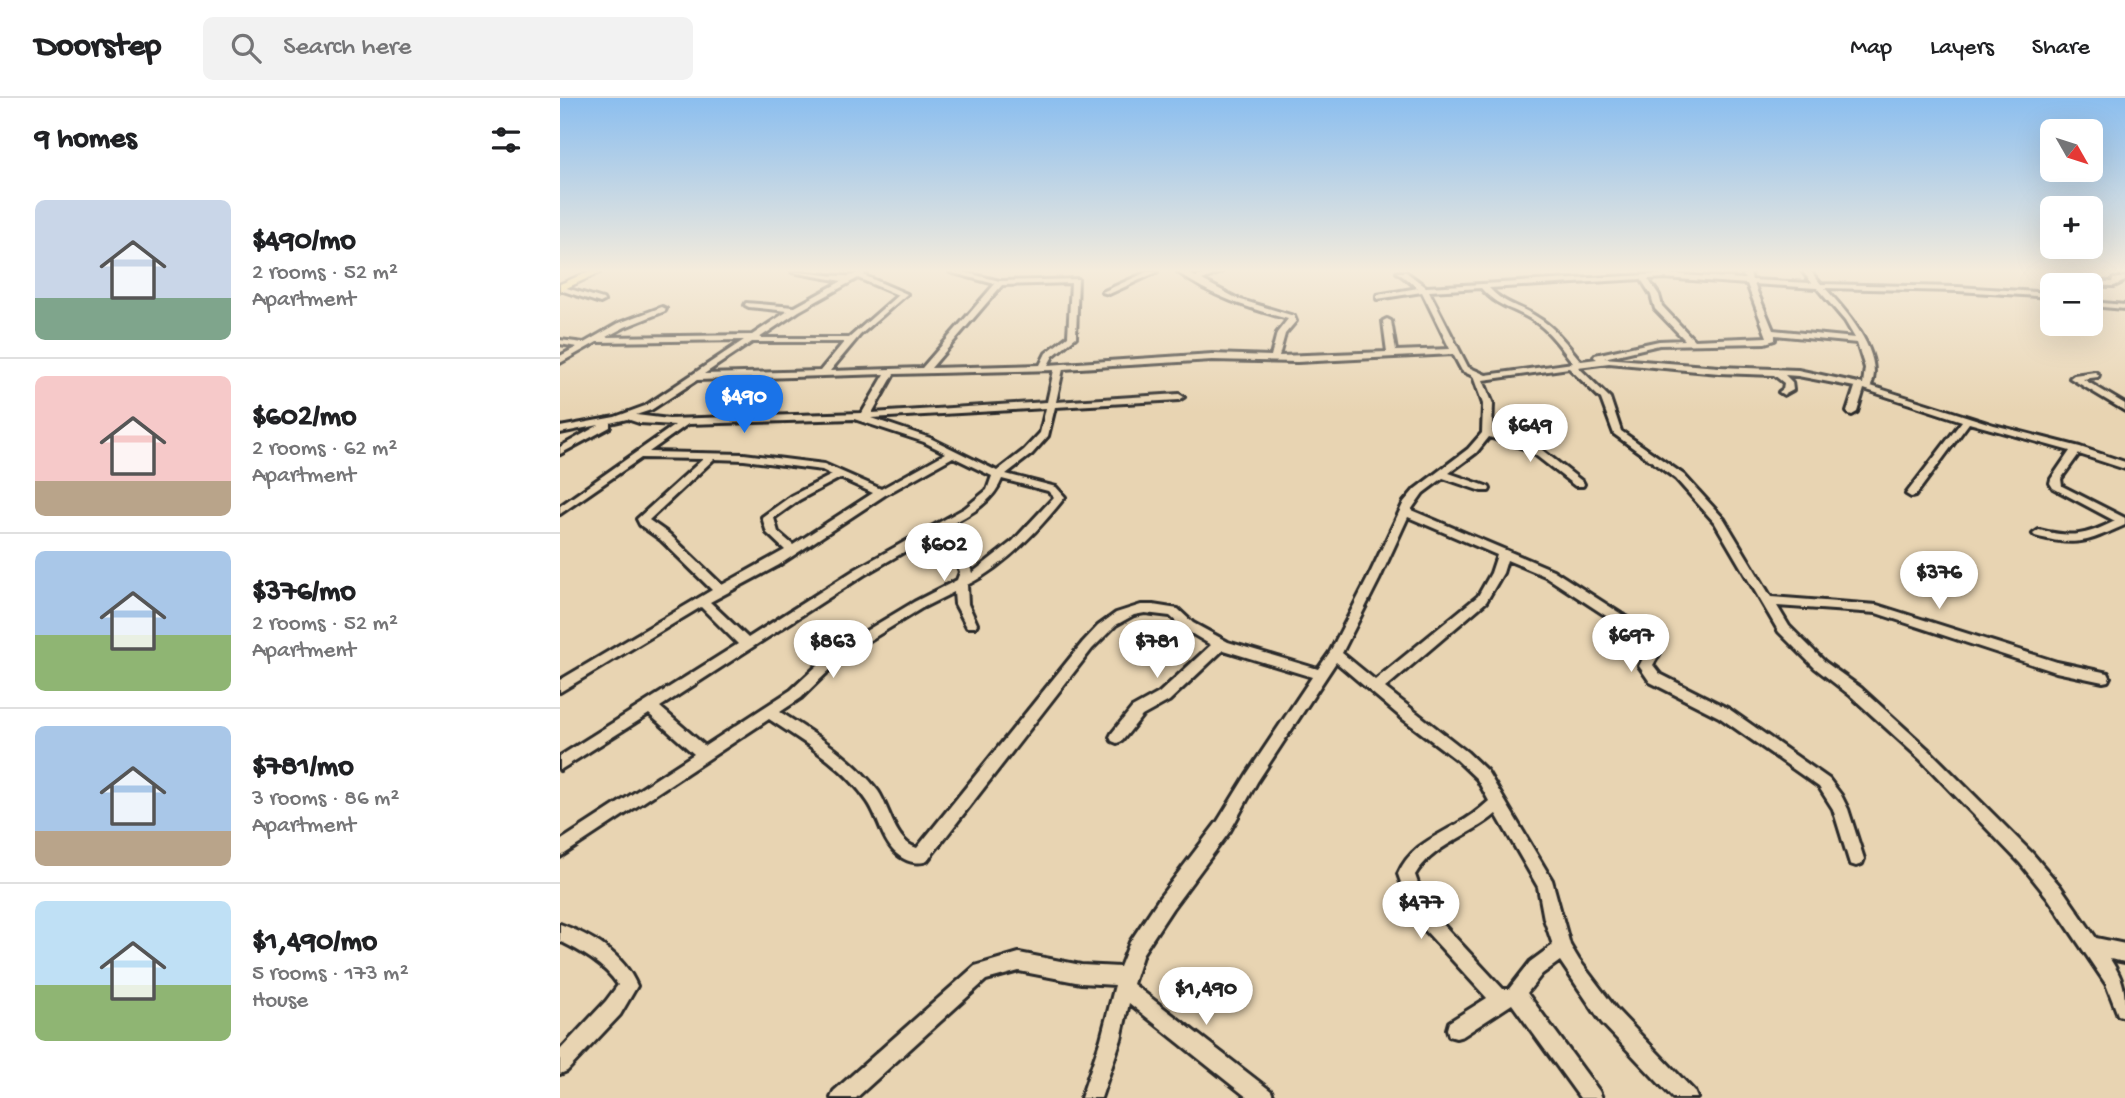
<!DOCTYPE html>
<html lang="en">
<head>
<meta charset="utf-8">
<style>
	body { margin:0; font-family:"Gochi Hand",sans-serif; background:#f2f2f2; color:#202124; height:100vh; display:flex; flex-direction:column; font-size:26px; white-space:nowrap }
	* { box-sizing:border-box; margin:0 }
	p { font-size:23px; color:#757577 }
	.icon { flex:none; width:38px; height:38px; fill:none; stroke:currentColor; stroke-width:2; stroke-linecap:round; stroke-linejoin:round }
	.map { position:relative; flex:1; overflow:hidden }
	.details { display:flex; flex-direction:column; background:#fff; width:560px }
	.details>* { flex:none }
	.needle { width:46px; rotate:129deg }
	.fabs { position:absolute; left:1480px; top:21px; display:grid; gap:14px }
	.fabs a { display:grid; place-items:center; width:63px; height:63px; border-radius:10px; background:#fff; box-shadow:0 7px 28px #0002; font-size:35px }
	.price { position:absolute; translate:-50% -60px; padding:0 16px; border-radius:24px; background:#fff; color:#222; font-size:23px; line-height:46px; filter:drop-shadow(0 2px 4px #0008) }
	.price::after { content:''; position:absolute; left:50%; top:42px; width:21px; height:16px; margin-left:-10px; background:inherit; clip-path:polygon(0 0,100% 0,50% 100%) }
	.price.selected { background:#1a73e8; color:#fff }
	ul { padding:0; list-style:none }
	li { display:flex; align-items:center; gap:21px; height:175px; padding:0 35px }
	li+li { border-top:2px solid #e0e0e0 }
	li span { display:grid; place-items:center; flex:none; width:196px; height:140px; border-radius:10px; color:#555 }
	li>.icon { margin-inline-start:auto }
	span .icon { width:84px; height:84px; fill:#fffc; stroke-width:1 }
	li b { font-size:30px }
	h2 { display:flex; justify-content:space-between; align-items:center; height:84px; padding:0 35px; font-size:30px }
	header { display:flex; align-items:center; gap:42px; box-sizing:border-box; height:98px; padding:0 35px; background:#fff; border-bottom:2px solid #e0e0e0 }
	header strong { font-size:33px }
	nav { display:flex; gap:38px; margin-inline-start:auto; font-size:24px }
	.search { width:490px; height:63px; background:#f2f2f2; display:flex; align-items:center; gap:18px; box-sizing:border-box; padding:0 24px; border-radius:10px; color:#757577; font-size:26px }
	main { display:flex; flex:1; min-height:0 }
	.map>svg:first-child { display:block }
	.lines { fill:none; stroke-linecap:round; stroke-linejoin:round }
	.minor-casing { stroke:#2b2b2b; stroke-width:6 }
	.major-casing { stroke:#2b2b2b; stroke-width:5 }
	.minor { fill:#e8d4b2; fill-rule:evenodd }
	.major { fill:#f9e181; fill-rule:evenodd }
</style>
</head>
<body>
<header>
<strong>Doorstep</strong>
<div class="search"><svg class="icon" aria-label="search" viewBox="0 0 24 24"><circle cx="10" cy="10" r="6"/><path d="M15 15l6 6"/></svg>Search here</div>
<nav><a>Map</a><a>Layers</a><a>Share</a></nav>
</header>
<main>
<section class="details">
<h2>9 homes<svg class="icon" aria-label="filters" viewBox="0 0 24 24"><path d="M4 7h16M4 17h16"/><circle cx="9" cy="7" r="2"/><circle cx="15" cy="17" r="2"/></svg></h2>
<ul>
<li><span style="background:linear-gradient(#c9d6e8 70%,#7fa58c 0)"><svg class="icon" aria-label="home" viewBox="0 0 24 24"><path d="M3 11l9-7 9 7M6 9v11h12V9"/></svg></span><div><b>$490/mo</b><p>2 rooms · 52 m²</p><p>Apartment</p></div></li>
<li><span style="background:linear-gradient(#f6c9c9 75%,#b9a48a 0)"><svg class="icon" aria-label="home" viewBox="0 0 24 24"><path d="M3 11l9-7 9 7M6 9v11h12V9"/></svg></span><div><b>$602/mo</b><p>2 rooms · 62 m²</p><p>Apartment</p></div></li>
<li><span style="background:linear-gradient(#a9c7e8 60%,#8fb573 0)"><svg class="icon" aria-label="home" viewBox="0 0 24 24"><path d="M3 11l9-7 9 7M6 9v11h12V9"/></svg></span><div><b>$376/mo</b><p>2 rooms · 52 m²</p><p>Apartment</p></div></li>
<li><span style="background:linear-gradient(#a9c7e8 75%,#b9a48a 0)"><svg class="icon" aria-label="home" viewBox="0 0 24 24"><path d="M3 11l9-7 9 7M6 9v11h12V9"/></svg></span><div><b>$781/mo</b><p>3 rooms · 86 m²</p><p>Apartment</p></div></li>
<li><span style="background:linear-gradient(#bfe0f5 60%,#8fb573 0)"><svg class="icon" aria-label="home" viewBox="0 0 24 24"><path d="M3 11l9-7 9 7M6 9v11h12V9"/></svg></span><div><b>$1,490/mo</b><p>5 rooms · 173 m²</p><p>House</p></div></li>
</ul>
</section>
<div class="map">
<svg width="1565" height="1000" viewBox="0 0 1565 1000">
	<rect width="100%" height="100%" fill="#e8d4b2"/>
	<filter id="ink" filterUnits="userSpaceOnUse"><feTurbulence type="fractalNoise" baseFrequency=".0143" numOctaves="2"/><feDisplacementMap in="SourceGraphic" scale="14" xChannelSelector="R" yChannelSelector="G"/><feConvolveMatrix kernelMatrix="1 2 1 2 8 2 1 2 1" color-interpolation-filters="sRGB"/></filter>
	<g filter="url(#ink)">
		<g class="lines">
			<!-- minor casing -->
			<g class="minor-casing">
				<g id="minor">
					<path d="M232,174C250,174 267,178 285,178C292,179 298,174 307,174L303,177L347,196L300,237L270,273L362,270L435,186L390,174H403L440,183L518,181L516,239L493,258L488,267L652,256L711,258L717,235L728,221C689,210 649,198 618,174H627L636,179L650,174H661L642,182L678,201L734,218L736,223L725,236L719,258L827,254L823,223L827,221L831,223L836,253L890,251L862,194L817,201V197L858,190L837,174H846L866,189L1105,176L1185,181L1183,177L1187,175H1190L1192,182L1252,185L1243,174H1251L1261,186L1398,189L1493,195V199L1398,193L1265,190C1285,212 1325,256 1311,288L1434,327L1520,349L1565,364V371L1519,356L1501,381L1502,388L1565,420V427C1527,444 1517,449 1475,438L1473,436L1479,432C1511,440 1526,438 1555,423L1493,390L1490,385L1491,381L1510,353L1409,325L1355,398L1351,399L1346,396L1402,323L1304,291L1297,314L1292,317L1289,316L1287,314L1295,289L1238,278L1225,277L1232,284L1233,292L1224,297L1219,294L1223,291L1224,285L1214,277L1159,275L1049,265L1018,269L1050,300L1061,333L1124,377L1164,421L1211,499L1317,507L1497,564L1548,575L1550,579L1548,583L1543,584L1496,574L1316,515L1217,508L1229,528L1265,564L1301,590L1370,653L1472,755L1500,788L1536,840L1565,846V864L1550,861C1565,884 1565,892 1565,919L1558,917L1546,886L1488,800L1460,765L1360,661L1291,598L1255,570L1219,534L1155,425L1116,381L1054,336L1041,301L1009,270L923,282L933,306L932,333L977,348L1023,384L1024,386L1023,388H1015L969,352L929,339L916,355L889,375L929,389L930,391L929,393H921L883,380L863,395L851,412L993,472L1097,539L1101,553L1093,567L1100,576L1169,611L1269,681L1281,697L1288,711L1304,761L1302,766L1296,768L1290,766L1273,711L1259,689L1159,619L1090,584L1079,568L1087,553L1086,544L985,478L947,462L943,475L926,504L825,590L907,654L927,673L992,782L1010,847L1019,862L1056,911L1134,993L1137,1000H1113L1042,925L1000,863L982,876L967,895L1039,993L1042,1000H1020L952,906L903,938L896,940L889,938L887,931L889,924L927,900L853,819L838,776C850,749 873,740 897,726C909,720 919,712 929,703L917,681L897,662L843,621L776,564L697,684L670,733L612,811L583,855L573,886L711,993L714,1000H688L569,905L561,941L541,1000H521L541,941L555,887L521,885L459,873L426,882L296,1000H271L274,993L415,868L459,855L521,867L560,869L570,844L600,799L658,723L687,676L752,579L663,552L609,603L582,618L562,643L557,645L552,643L550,639L552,635L572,610L599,595L651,547L624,531L610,518L585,515L574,517L556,527L532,551L367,763C357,767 345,763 337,756C322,743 319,720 308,704C284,668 245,645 209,621L0,759V743L134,656L89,616L0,672V658L178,546L141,509L0,594V582L152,492L101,442L80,427L77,421L143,361L81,360L0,416V408L115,327L79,325L67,321L50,325V329L0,356V349L39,327L0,335V329L55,319L85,308L184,242L37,244L0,265V258L17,249L0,246V242L24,245L59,225L102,209L106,211L105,213L65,229L46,239L192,237L228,213L189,209L185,207L186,205L235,209L282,183ZM298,180L338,197L289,240H199L239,213ZM1105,180L1187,186L1207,239L1134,242L1102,208L1099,197L1088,181ZM1081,181L1091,197L1095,211L1125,242L1099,243L1035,257L1034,259L1037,261L1021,263C1008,248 995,229 977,219C960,208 943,206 929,190ZM511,185L508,238L486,255L480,267L371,270L442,187ZM1194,186L1257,190L1285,223L1295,240L1213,232ZM921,190C938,210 954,210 974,223C990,233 1001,250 1013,265L926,277L908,269L869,193ZM1215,237L1297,245L1305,270L1303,286L1238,272L1159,269L1044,260L1099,247L1205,245L1215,242ZM192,244H284L260,273L144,276ZM893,256L902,273L913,278L923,306L922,335L908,351L855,391L844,404L807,482L770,554L758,571L668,544L633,525L618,511L593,507H581L556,515L538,528L523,544L357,750C335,744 330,711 318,693C292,659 255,636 220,614L241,600L284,558L362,510L394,494L395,506L407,529H415L417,526L408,506L407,487C446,467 478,433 505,399L496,389L446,376L472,356L488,338L495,309L619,302L624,299L619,296L496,304L503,271L652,262L737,264ZM494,272L487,304L312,315L334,276ZM325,276L302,315L109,321L76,317L91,312L137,282ZM486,310L480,335L464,352L437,373L370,340L311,320ZM294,321L364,344L386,355L321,391L264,366L184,356L89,354L128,326ZM393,359L432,378L427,392L405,410L296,471L188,540L150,504L219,467L325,397ZM154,361L184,362L262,372L272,377L231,398L202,419L207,435L225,452L162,487L109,436L89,422ZM280,380L313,395L233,447L218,434L214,420L239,402ZM442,381L488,393L494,399L453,443L412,475L409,465L416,448L390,427C411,416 433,404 442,381ZM848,419L937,457L931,475L918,498L815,582L782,555L819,482ZM382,432L404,449L397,465L400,474L397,482L354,504L274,552L231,592L145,648L100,609L304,477ZM936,716L978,789L984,821L993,847L970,864L949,891H943L866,808L855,777C873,747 911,738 936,716Z"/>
					<path d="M587,174H597L549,196L542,194Z"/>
					<path d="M1565,179V183L1554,188L1496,187L1507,182L1552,184L1553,181Z"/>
					<path d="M0,188L43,201L44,203L40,205L0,192Z"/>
					<path d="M1531,204L1565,207V211L1531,208Z"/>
					<path d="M1535,274L1539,277L1538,279L1523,281L1565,306V313L1510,280L1514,277Z"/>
					<path d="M0,826C32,838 63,855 77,888L60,917L7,973L0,976V952L46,903L58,887C44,866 22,854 0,843Z"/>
				</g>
			</g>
			<!-- major casing -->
			<g class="major-casing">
				<path id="major" d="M28,174H41L0,193V186Z"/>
			</g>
			<!-- minor -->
			<use href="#minor" class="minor"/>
			<!-- major -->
			<use href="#major" class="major"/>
		</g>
	</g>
	<!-- sky -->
	<linearGradient id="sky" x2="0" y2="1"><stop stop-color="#8bbeef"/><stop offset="0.55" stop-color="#f5ecdc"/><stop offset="1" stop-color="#f5ecdc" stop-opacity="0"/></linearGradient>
	<rect width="1565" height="314" fill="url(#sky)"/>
</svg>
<div class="fabs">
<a><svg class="needle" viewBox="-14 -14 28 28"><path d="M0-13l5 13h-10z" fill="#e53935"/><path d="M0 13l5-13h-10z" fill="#757577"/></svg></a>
<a>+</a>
<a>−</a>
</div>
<b class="price selected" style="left:184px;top:337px">$490</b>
<b class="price" style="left:970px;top:366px">$649</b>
<b class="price" style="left:384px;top:485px">$602</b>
<b class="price" style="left:1379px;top:513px">$376</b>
<b class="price" style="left:1071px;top:576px">$697</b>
<b class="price" style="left:273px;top:582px">$863</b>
<b class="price" style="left:597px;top:582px">$781</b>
<b class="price" style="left:861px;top:843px">$477</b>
<b class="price" style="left:646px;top:929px">$1,490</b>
</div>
</main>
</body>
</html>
